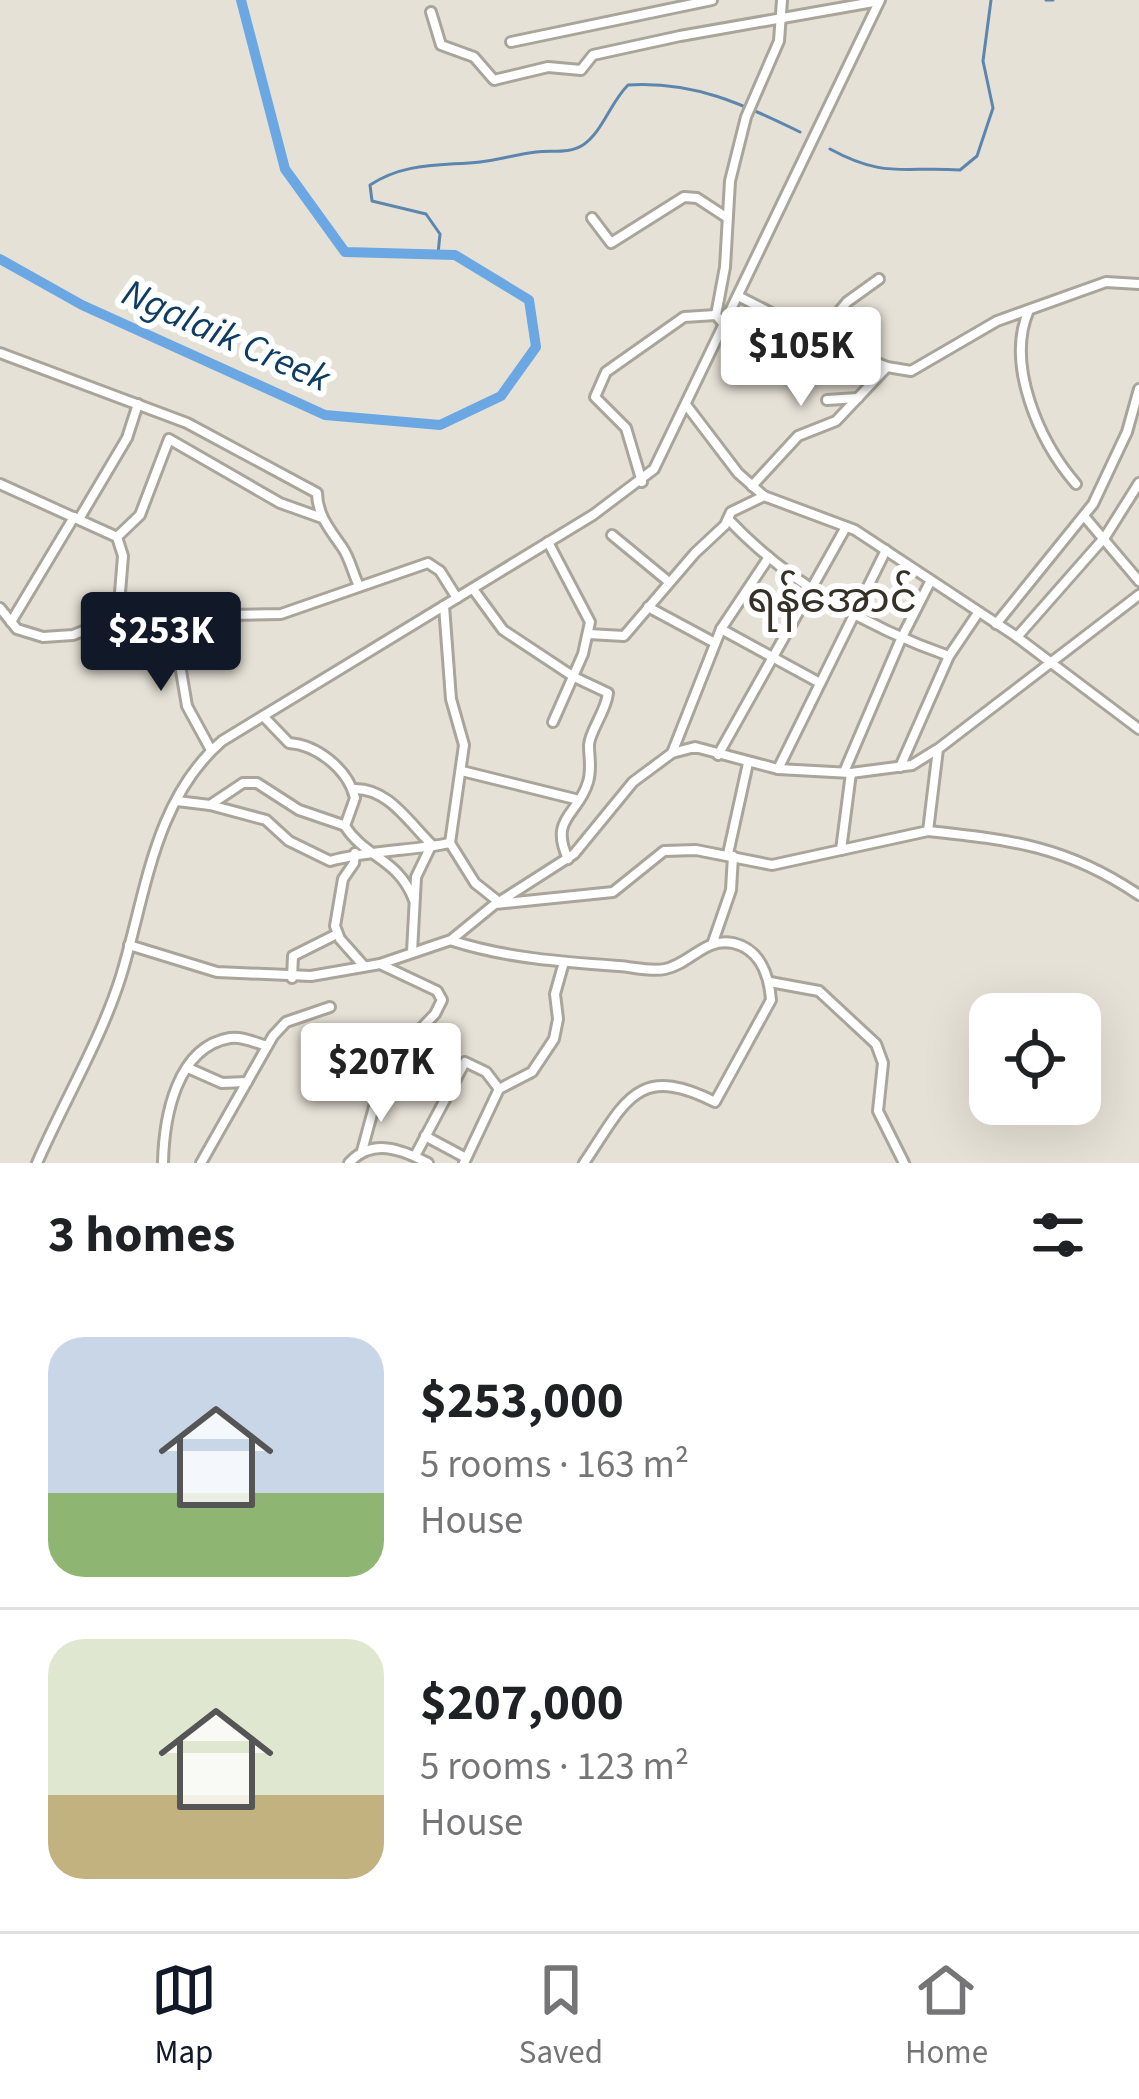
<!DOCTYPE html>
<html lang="en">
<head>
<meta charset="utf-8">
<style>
	body { margin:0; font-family:"Source Sans 3","Noto Sans Myanmar",sans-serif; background:#f6f6f6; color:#202124; height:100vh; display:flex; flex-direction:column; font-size:45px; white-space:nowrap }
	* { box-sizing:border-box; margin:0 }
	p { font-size:39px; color:#757577 }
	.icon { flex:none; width:66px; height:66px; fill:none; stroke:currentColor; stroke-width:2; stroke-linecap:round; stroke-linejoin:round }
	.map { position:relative; height:1163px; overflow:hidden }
	.drawer { display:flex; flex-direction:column; background:#fff; flex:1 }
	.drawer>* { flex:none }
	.controls { position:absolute; left:969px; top:993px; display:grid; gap:24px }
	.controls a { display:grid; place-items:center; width:132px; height:132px; border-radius:24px; background:#fff; box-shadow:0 12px 48px #0002; font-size:60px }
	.price { position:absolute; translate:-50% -102px; padding:0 27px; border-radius:12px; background:#fff; color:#222; font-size:39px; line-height:78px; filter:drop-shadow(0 3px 6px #0008) }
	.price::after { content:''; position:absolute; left:50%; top:72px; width:36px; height:27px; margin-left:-18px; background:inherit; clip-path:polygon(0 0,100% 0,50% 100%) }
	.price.current { background:#111827; color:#fff }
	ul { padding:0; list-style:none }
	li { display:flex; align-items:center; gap:36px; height:300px; padding:0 48px }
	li+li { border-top:3px solid #e0e0e0 }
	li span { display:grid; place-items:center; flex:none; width:336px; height:240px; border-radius:36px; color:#555 }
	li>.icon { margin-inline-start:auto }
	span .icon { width:144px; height:144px; fill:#fffc; stroke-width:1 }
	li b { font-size:51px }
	h2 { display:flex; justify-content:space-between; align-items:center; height:144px; padding:0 48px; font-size:51px }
	.dock { display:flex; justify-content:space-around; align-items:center; height:168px; border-top:3px solid #e0e0e0; background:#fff; font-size:33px; color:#757577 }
	.dock a { display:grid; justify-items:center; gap:6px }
	.dock .current { color:#111827 }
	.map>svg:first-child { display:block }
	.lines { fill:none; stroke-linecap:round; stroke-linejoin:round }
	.stream { stroke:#5c86ae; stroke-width:3 }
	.river { stroke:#6ba7e3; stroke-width:10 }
	.street-casing { stroke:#a9a59a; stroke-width:14 }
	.street { stroke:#fff; stroke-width:8 }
	.labels { text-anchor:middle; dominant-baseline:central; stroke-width:12; stroke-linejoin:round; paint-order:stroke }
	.water-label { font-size:39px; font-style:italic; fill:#0f3c63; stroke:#fff }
	.quarter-label { font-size:42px; fill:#353128; stroke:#fff }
</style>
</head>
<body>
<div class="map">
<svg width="1139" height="1163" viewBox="0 0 1139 1163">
	<rect width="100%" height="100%" fill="#e6e1d6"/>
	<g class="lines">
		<!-- stream -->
		<g class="stream">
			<path d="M1046,0H1053"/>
			<path d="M830,149C885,179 903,166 960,170L977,156L993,108L983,61L991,0"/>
			<path d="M438,254L440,234L426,214L372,201L370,185C405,162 440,166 480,162C499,160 517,154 536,152C552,150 569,154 583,145C603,131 610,103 628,85C694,81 743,104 800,132"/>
		</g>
		<!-- river -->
		<path class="river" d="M0,259L82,305L325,415L440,425L501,396L536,347L529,300L455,255L345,252L285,169L241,0"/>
		<!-- street casing -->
		<g class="street-casing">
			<g id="street">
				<path d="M431,12L441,45L474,57L494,80L548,67L581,70L593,55L680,36L879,1"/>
				<path d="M511,42L712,0"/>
				<path d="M592,218L611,243L684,197L697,198L726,217"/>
				<path d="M740,297L836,346L887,367L911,371L997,321L1106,282L1139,284"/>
				<path d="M1029,310C1005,364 1039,441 1076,484"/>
				<path d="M726,327L716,315L725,267L730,181L746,117L779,41L782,0"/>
				<path d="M818,337L847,302L879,279"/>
				<path d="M0,353L187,423L317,493C317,515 331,531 342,547C350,558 353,574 359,586"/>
				<path d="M827,400L858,398"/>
				<path d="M687,406L738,473L764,496L855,530L1017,637"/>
				<path d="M642,482L626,428L595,397L606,372L684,317L716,315"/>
				<path d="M1139,483L1105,537L1017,637L1139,729"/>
				<path d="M0,484L117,537L123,556L118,617"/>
				<path d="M752,486L798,436L836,421L887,367"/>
				<path d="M1084,516L1139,581"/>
				<path d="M79,519L127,438L138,404"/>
				<path d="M728,519C787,582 869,628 949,656"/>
				<path d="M612,535L669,582"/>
				<path d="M117,537L140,515L169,439L280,503L322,518"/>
				<path d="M548,542L590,622L583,654L553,722"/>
				<path d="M473,589L503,630L574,677L608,693C606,712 590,730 589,745C589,758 592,769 588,782C578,816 549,817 568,859"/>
				<path d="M444,606L451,699L464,745L450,843L475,883L499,902"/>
				<path d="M648,607L715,643"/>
				<path d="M0,608L17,629L43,637L73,635L118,617L281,614L428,563L440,571L457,598"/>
				<path d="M172,618L187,706L211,750"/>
				<path d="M11,622L74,517"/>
				<path d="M996,624L1093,504L1127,432L1139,389"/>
				<path d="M721,629L820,683"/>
				<path d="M588,634L624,636L695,553L725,525L731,512L764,496"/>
				<path d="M263,716L289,743C317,745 348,769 355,798L345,826C365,858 398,858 414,900"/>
				<path d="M672,753L721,629L769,557"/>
				<path d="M718,755L846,527"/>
				<path d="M900,767L949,656L978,613"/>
				<path d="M778,769L886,550"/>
				<path d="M462,771L579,800"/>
				<path d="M844,772L901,639L930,582"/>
				<path d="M353,789C388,787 409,823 433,846"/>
				<path d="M177,801L210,805L243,783H257L299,810L343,825"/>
				<path d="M210,805L266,820L289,841L330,861C369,850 411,851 450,843"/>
				<path d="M928,831C1012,840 1067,846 1139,895"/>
				<path d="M841,850L851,773"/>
				<path d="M355,853L354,863L343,879L335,926L340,939L364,966"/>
				<path d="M728,854L748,763"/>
				<path d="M502,900L574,854L633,782L672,753L695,747L778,769L851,773L912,765L936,750"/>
				<path d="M453,941C506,958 563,962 619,966C633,967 650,972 665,969C690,964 705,937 733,943C760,949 769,975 771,1000L715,1102C636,1062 625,1103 584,1163"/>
				<path d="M713,942L731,890L733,856"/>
				<path d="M129,945L217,972L311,976L380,964L451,940L495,904L613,892L664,851L696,850L772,865L928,831L938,749L1139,595"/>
				<path d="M412,952L416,877L430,848"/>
				<path d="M292,978L293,956L337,934"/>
				<path d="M770,982L819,991L876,1044L883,1063L878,1111L904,1163"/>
				<path d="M188,1068L222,1083L247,1082"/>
				<path d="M425,1136L466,1158"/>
				<path d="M362,1151L385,1066L435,1014L442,1000L437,991L382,965"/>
				<path d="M415,1156L465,1062L486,1072L499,1089"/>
				<path d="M37,1163C64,1101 101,1040 121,976C146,895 153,801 222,741L593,515L654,469L880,0"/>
				<path d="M163,1163C164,1118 176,1047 230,1038C242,1036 256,1043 267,1046"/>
				<path d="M201,1163L273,1036L286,1022L330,1007"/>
				<path d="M349,1163C372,1138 401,1149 428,1163"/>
				<path d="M464,1163L499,1089L532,1072L554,1039L558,1019L555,994L564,962"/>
			</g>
		</g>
		<!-- street -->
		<use href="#street" class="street"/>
	</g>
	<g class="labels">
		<!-- water labels -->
		<g class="water-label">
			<text transform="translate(226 336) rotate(24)">Ngalaik Creek</text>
		</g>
		<!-- quarter labels -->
		<g class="quarter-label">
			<text x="832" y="599">ရန်အောင်</text>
		</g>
	</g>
</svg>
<div class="controls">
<a><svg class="icon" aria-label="locate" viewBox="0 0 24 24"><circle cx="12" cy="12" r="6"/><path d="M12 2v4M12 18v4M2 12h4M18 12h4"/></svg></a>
</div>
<b class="price" style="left:801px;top:409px">$105K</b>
<b class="price current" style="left:161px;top:694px">$253K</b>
<b class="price" style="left:381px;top:1125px">$207K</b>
</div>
<section class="drawer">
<h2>3 homes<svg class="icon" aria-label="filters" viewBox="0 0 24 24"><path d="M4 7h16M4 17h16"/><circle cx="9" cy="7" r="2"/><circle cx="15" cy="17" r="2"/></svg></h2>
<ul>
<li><span style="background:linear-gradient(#c9d6e8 65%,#8fb573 0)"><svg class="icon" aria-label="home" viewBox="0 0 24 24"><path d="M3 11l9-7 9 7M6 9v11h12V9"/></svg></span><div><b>$253,000</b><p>5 rooms · 163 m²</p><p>House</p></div></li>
<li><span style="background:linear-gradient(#dfe7d0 65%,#c2b280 0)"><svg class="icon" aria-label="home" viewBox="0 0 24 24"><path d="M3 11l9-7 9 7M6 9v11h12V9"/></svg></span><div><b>$207,000</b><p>5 rooms · 123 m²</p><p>House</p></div></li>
</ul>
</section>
<nav class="dock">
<a class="current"><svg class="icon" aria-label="map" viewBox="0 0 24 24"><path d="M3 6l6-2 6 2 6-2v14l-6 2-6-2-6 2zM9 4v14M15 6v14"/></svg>Map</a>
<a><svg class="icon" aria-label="saved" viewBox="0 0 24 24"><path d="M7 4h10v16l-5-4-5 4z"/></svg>Saved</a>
<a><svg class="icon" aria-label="home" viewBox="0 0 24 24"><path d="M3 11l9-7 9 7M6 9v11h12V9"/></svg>Home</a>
</nav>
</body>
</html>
